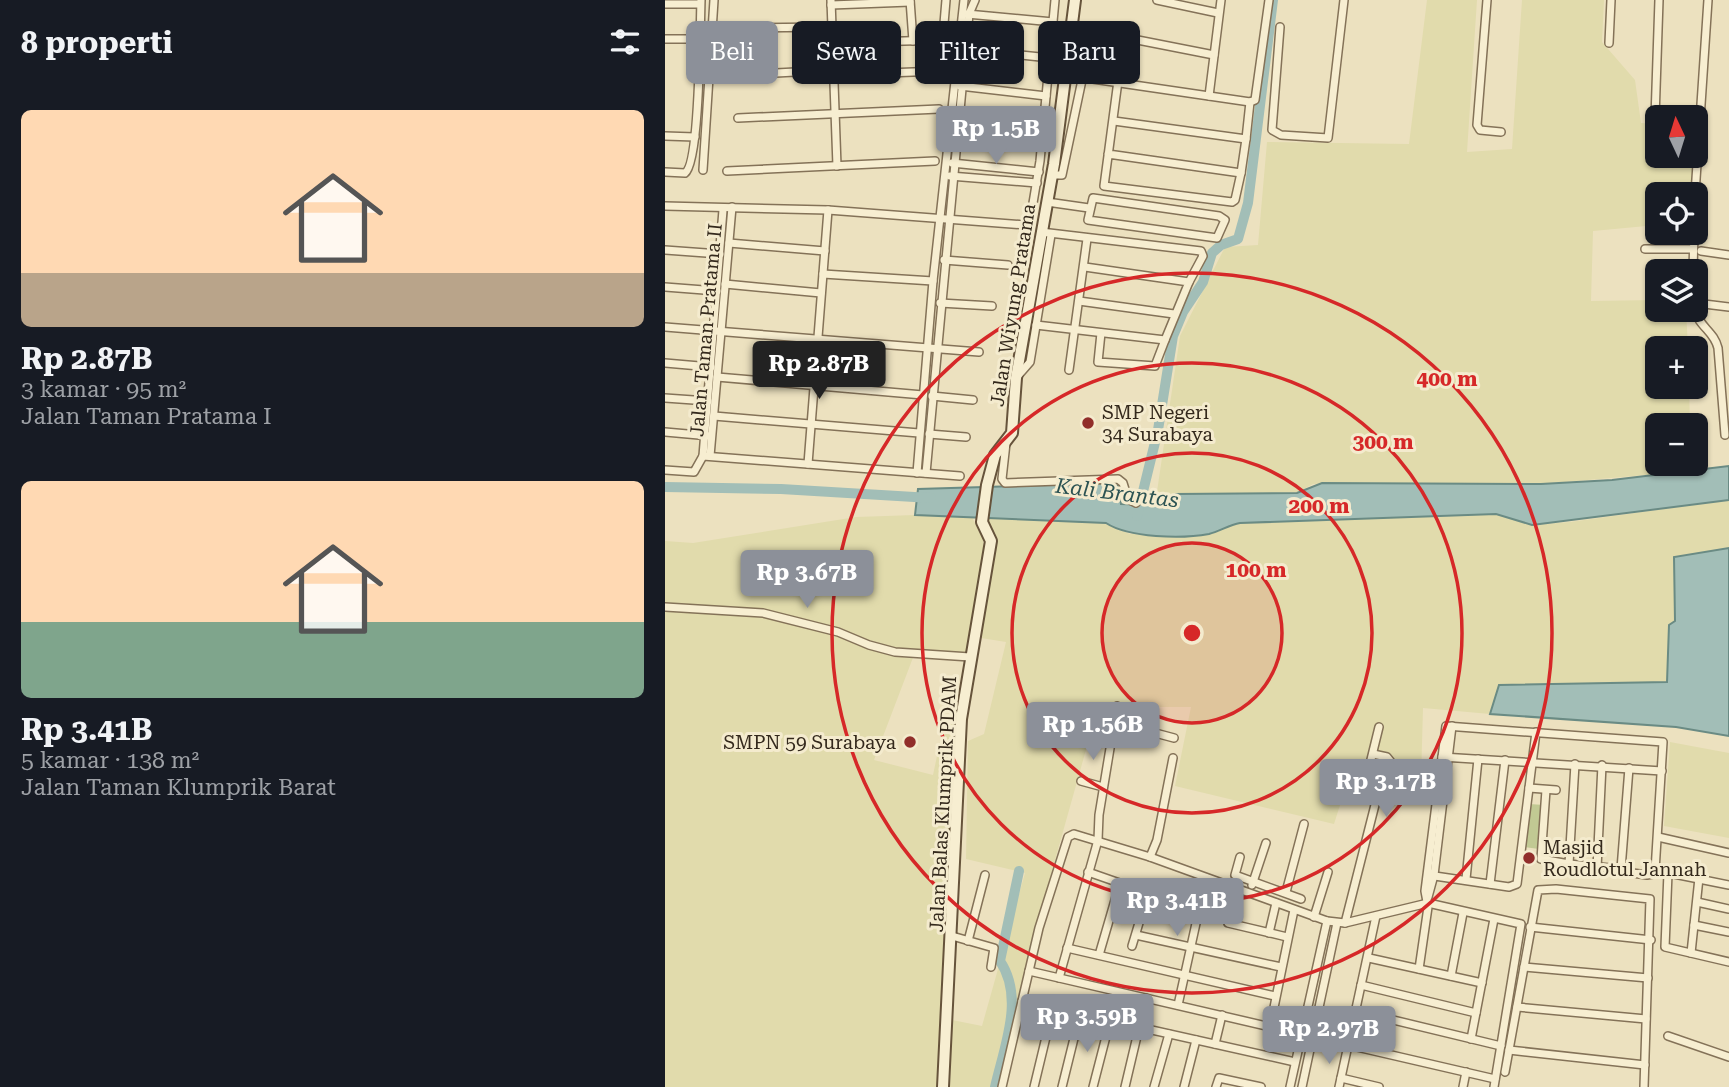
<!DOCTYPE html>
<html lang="id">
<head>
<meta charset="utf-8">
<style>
	body { margin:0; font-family:"Roboto Serif",serif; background:#20242c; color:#f1f3f6; height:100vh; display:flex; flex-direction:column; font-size:26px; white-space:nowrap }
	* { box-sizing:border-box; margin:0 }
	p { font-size:23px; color:#9ea1a6 }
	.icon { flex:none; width:38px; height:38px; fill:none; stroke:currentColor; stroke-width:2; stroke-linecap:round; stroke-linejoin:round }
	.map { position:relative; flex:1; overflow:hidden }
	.panel { display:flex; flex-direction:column; background:#171b24; width:665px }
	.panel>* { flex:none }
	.hud { position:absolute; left:21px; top:21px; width:665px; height:63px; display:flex; gap:14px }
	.needle { width:46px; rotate:356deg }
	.buttons { position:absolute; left:980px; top:105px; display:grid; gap:14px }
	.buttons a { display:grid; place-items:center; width:63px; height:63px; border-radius:10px; background:#171b24; box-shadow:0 2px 5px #0004; font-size:35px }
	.price { position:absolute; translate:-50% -60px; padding:0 16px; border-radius:7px; background:#8c9099; color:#fff; font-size:23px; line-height:46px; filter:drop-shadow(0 2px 4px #0008) }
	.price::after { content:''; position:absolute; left:50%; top:42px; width:21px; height:16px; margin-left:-10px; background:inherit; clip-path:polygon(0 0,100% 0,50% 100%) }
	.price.current { background:#222; color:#fff }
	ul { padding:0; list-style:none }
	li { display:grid; align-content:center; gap:14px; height:371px; padding:0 21px }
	li span { display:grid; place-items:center; height:217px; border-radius:10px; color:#555 }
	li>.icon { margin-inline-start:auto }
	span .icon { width:126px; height:126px; fill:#fffc; stroke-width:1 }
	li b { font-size:30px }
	h2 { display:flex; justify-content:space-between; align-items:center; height:84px; padding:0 21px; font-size:30px }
	.chip { padding:0 24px; border-radius:10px; background:#171b24; box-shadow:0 2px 5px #0004; font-size:24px; line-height:63px }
	.chip.current { background:#8c9099; color:#fff }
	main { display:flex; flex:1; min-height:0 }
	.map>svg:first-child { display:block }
	.farmland { fill:#e1dbac }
	.green { fill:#c1c993 }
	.water { fill:#a2beb7; stroke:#6a8b84; stroke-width:2 }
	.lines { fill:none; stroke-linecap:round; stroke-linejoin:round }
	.river { stroke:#a2beb7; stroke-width:10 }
	.street-casing { stroke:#847258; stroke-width:10 }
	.secondary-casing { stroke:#66533b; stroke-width:14 }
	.street { stroke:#f7eed1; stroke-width:7 }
	.secondary { stroke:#f7eed1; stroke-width:10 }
	.ring { fill:none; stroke:#d62828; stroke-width:3.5 }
	.poi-dot { fill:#912e2a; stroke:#f4ebce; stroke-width:2.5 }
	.labels { text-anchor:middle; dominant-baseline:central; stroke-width:6; stroke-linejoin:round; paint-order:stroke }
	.street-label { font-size:19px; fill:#34291c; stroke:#f4ebce }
	.poi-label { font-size:19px; fill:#34291c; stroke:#f4ebce; text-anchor:start }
	.water-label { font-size:21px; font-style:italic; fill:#2c5353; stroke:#f4ebce }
	.centre { fill:#d62828; stroke:#f4ebce; stroke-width:3.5 }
	.ring-label { font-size:21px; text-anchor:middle; font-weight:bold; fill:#d62828; stroke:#f4ebce; stroke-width:6; stroke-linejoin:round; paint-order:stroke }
</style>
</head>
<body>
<main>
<section class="panel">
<h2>8 properti<svg class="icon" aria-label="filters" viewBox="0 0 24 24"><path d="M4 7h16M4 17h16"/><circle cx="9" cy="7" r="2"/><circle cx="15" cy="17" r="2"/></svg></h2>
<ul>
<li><span style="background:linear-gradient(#ffd9b3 75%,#b9a48a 0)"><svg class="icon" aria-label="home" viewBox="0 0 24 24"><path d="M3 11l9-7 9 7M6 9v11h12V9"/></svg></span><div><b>Rp 2.87B</b><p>3 kamar · 95 m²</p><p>Jalan Taman Pratama I</p></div></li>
<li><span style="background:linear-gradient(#ffd9b3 65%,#7fa58c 0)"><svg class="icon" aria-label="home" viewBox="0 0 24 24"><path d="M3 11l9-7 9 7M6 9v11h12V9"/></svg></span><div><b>Rp 3.41B</b><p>5 kamar · 138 m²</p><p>Jalan Taman Klumprik Barat</p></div></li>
</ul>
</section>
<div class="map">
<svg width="1064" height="1087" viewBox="0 0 1064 1087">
	<rect width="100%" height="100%" fill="#ece1bf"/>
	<!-- farmland -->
	<g class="farmland">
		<path d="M762,0H812L802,152L847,149L857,0H939L937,42L970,80L976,123L992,124V156H1031V126L1036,127L1030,194H992V225L928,231L926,301L992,300V310H1021L1023,348H992V387H1024L1025,425H992V464H1027V471L876,484L669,483L648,484L632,493L510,494L490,505L515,336L560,247L593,245L602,142L744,144Z"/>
		<path d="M1064,500V548L1009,558L1010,622L1004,625L1002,683L834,685L825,714L758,708L756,779L689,761L669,824L510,786L526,707H433L367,942L335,1087H285L287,1020L317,1026L360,873L301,859L303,741L319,734L341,642L316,638L332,543L322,518L441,523L465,534L521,535L541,534L575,523L831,514L867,525L905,522Z"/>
		<path d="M250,515L307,517L318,540V552L300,659L249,655L209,760L268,775L279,723L292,725L272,1087H0V541L28,543L191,517Z"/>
		<path d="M1005,742L1064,753V838L999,826Z"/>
	</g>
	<!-- green -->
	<path class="green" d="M864,804L879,805L874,849L859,847Z"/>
	<!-- water -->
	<g class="water">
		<path d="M1064,466V500L867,525L831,514L575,523C564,525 555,531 544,534C517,539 464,538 441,523L250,515L253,489L446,483L453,486L456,504L490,505L510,494L632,493L657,483L876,484L947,480Z"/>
		<path d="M1064,548V736L1011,727L825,714L834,685L1002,682L1004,625L1010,621L1009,557Z"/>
	</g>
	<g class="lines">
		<!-- river -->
		<g class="river">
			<path d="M0,487L116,489L266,498"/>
			<path d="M472,516L493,430L508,336L518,312L538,282L547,253L556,245L573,239L583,203L608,0"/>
			<path d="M330,1087C339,1047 360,998 335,961L354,871"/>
		</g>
		<!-- street casing -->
		<g class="street-casing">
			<g id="street">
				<path d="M166,0L172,166"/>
				<path d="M245,0L248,41"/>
				<path d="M492,0L553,13"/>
				<path d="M822,0L812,125L815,130L836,132"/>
				<path d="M0,4H35"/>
				<path d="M166,5L245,2"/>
				<path d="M302,14L388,22"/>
				<path d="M615,27L607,130L616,135L663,138L679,0"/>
				<path d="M76,28L166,27"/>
				<path d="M0,39H34"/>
				<path d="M167,43L275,40"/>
				<path d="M944,43L946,0"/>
				<path d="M297,49L385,58"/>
				<path d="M76,75L168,70"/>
				<path d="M168,75L275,71L281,0"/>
				<path d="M432,78L437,33L549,55"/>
				<path d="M295,86L381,96"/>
				<path d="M544,96L556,0"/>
				<path d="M73,118L274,109"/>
				<path d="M990,118L994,0"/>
				<path d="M294,120L379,130"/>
				<path d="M449,121L581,139L585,102"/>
				<path d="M0,136L30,137"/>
				<path d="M443,154L576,173L570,200L567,202L439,186L453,81"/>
				<path d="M287,163L374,172"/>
				<path d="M38,170L49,0"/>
				<path d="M62,171L270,161"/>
				<path d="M0,172L20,173C35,163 35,25 36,0"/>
				<path d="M576,173L581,139"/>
				<path d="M387,175H397L417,80L421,78L585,102L590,100L604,0"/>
				<path d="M285,176L372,183"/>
				<path d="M1030,194L1043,0"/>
				<path d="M428,198L554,216L560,220L552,238L423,220Z"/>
				<path d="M382,202L424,208"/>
				<path d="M0,206L163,210L361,225L365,221L375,161L390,0"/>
				<path d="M376,232L536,251L538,256L524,282"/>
				<path d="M64,243L160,251"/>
				<path d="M980,249H1028"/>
				<path d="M0,250L55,254"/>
				<path d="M1036,251L1064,255"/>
				<path d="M279,260L343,265"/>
				<path d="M1028,271L1029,233"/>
				<path d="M158,274L268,281"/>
				<path d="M60,284L156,293"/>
				<path d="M0,287L52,291"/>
				<path d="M414,301L509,314"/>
				<path d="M275,303L327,306"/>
				<path d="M1031,303L1064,307"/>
				<path d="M1030,310C1034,327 1049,331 1053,348L1060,435"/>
				<path d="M371,325L500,340L524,282L420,267"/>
				<path d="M0,327L314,352"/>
				<path d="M436,333L433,362L490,366L500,340"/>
				<path d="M0,363L46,367"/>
				<path d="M404,370L422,239"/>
				<path d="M52,377L258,395"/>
				<path d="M351,378L365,362L386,235"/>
				<path d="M267,396L308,400"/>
				<path d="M0,398L43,401"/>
				<path d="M49,416L254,433"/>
				<path d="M0,432L45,436"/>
				<path d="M264,434L301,437"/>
				<path d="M341,443L337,479L340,483L453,479L458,483L463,499L471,503"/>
				<path d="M38,456L295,476"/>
				<path d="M45,456L67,207"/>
				<path d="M143,464L163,210"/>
				<path d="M0,470L29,472L38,456L58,210"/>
				<path d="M252,473L268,281L299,0"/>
				<path d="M261,473L304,14L310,0"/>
				<path d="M0,607L98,613L173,632L204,645L230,652L305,657"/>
				<path d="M449,722L509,738"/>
				<path d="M708,754L722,757L726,762L722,786L713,793"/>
				<path d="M777,757L997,771"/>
				<path d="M416,781L438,787"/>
				<path d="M864,788L891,790"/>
				<path d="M881,790L876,859L904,864L910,764"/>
				<path d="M993,837L1064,853"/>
				<path d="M485,857L492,840L508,758"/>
				<path d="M575,857L570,875L636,899"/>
				<path d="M904,864L956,869L960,872L982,875L999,872L1064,885"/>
				<path d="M932,868L937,765"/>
				<path d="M956,869L964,768"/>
				<path d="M423,872L532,910"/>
				<path d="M1003,873L1000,947L1064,962"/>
				<path d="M763,875L844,887L852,884L871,732"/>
				<path d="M801,879L813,759"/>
				<path d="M825,884L840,760"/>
				<path d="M587,885L601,843"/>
				<path d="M569,887L563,923L622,937"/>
				<path d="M621,892L639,824"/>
				<path d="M763,897L769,875L787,726"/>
				<path d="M1032,902L1064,909"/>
				<path d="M649,917L663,872"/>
				<path d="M680,923L713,793V787L700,784L714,727"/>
				<path d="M1029,925L1064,932"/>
				<path d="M865,927L986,940"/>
				<path d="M604,933L611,903"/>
				<path d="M471,935L616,967"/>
				<path d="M287,936L329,948L326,967"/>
				<path d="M303,941L320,875"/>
				<path d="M467,946L483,893"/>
				<path d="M402,948L610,996"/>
				<path d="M1026,953L1034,878"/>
				<path d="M434,955L455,883"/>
				<path d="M704,958L817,983"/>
				<path d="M859,967L983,978"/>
				<path d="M754,969L763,907L760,891L781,726L998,742L990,871"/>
				<path d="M364,971L830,1079"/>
				<path d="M786,976L798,913"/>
				<path d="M394,978L433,840L434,815L452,706"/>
				<path d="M696,985L811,1013"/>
				<path d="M357,1001L630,1062"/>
				<path d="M513,1005L541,878"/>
				<path d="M852,1007L981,1019"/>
				<path d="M691,1011L836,1046"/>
				<path d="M605,1027L629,910"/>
				<path d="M1003,1036L1064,1057"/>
				<path d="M806,1039L829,919"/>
				<path d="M550,1044L557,1015"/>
				<path d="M844,1050L980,1065"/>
				<path d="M840,1072L873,890L891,889L985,899L979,1087"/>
				<path d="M676,1078L714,1087"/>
				<path d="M337,1087L374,928L403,837L409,834L485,857L662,921L680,923L763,903L856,924L829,1087"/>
				<path d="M369,1087L388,1008"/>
				<path d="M397,1087L415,1014"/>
				<path d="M428,1087L445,1021"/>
				<path d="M460,1087L481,998"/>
				<path d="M489,1087L504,1034"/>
				<path d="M519,1087L531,1040"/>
				<path d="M551,1087L554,1078L596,1087"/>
				<path d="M625,1087L662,921"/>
				<path d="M637,1087L672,923"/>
				<path d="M674,1087L711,916"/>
				<path d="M798,1087L801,1072"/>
			</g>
		</g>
		<!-- secondary casing -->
		<g class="secondary-casing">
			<path id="secondary" d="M278,1087L296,719L326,541L317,522L322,485L330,455L347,433L351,378L389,164L410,0"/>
		</g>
		<!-- street -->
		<use href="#street" class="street"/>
		<!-- secondary -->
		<use href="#secondary" class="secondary"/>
	</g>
	<!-- distance rings -->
	<circle cx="527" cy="633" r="90" fill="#d62828" fill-opacity=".12"/>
	<g class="ring">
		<circle cx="527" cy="633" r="90"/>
		<circle cx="527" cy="633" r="180"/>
		<circle cx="527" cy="633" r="270"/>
		<circle cx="527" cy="633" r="360"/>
	</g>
	<!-- markers -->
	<g class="poi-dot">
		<circle cx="423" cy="423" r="7"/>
		<circle cx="245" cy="742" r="7"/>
		<circle cx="864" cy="858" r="7"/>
	</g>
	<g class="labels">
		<!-- street labels -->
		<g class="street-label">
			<text transform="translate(348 305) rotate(-81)">Jalan Wiyung Pratama</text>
			<text transform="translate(41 330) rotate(-85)">Jalan Taman Pratama II</text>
			<text transform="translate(278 804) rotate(-87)">Jalan Balas Klumprik PDAM</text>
		</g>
		<!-- poi labels -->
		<g class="poi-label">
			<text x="437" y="412">SMP Negeri<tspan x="437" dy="22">34 Surabaya</tspan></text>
			<text x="231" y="742" text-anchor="end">SMPN 59 Surabaya</text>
			<text x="878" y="847">Masjid<tspan x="878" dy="22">Roudlotul Jannah</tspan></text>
		</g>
		<!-- water labels -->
		<g class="water-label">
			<text transform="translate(452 493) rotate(7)">Kali Brantas</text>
		</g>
	</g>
	<circle cx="527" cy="633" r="10" class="centre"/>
	<g class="ring-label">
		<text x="782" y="386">400 m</text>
		<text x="718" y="449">300 m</text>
		<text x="654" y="513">200 m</text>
		<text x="591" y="577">100 m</text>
	</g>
</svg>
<div class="buttons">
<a><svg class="needle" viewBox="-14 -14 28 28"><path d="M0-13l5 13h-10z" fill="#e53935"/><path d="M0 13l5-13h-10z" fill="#9ea1a6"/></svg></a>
<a><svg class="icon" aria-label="locate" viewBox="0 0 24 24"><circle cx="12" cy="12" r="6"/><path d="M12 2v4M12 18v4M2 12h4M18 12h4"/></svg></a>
<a><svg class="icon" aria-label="layers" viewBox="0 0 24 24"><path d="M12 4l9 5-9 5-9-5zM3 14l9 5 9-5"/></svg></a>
<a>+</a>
<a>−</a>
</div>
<b class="price" style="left:331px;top:166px">Rp 1.5B</b>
<b class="price current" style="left:154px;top:401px">Rp 2.87B</b>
<b class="price" style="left:142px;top:610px">Rp 3.67B</b>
<b class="price" style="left:428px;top:762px">Rp 1.56B</b>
<b class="price" style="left:721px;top:819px">Rp 3.17B</b>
<b class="price" style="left:512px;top:938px">Rp 3.41B</b>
<b class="price" style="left:422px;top:1054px">Rp 3.59B</b>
<b class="price" style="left:664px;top:1066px">Rp 2.97B</b>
<div class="hud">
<a class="chip current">Beli</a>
<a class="chip">Sewa</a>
<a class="chip">Filter</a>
<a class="chip">Baru</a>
</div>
</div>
</main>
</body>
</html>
